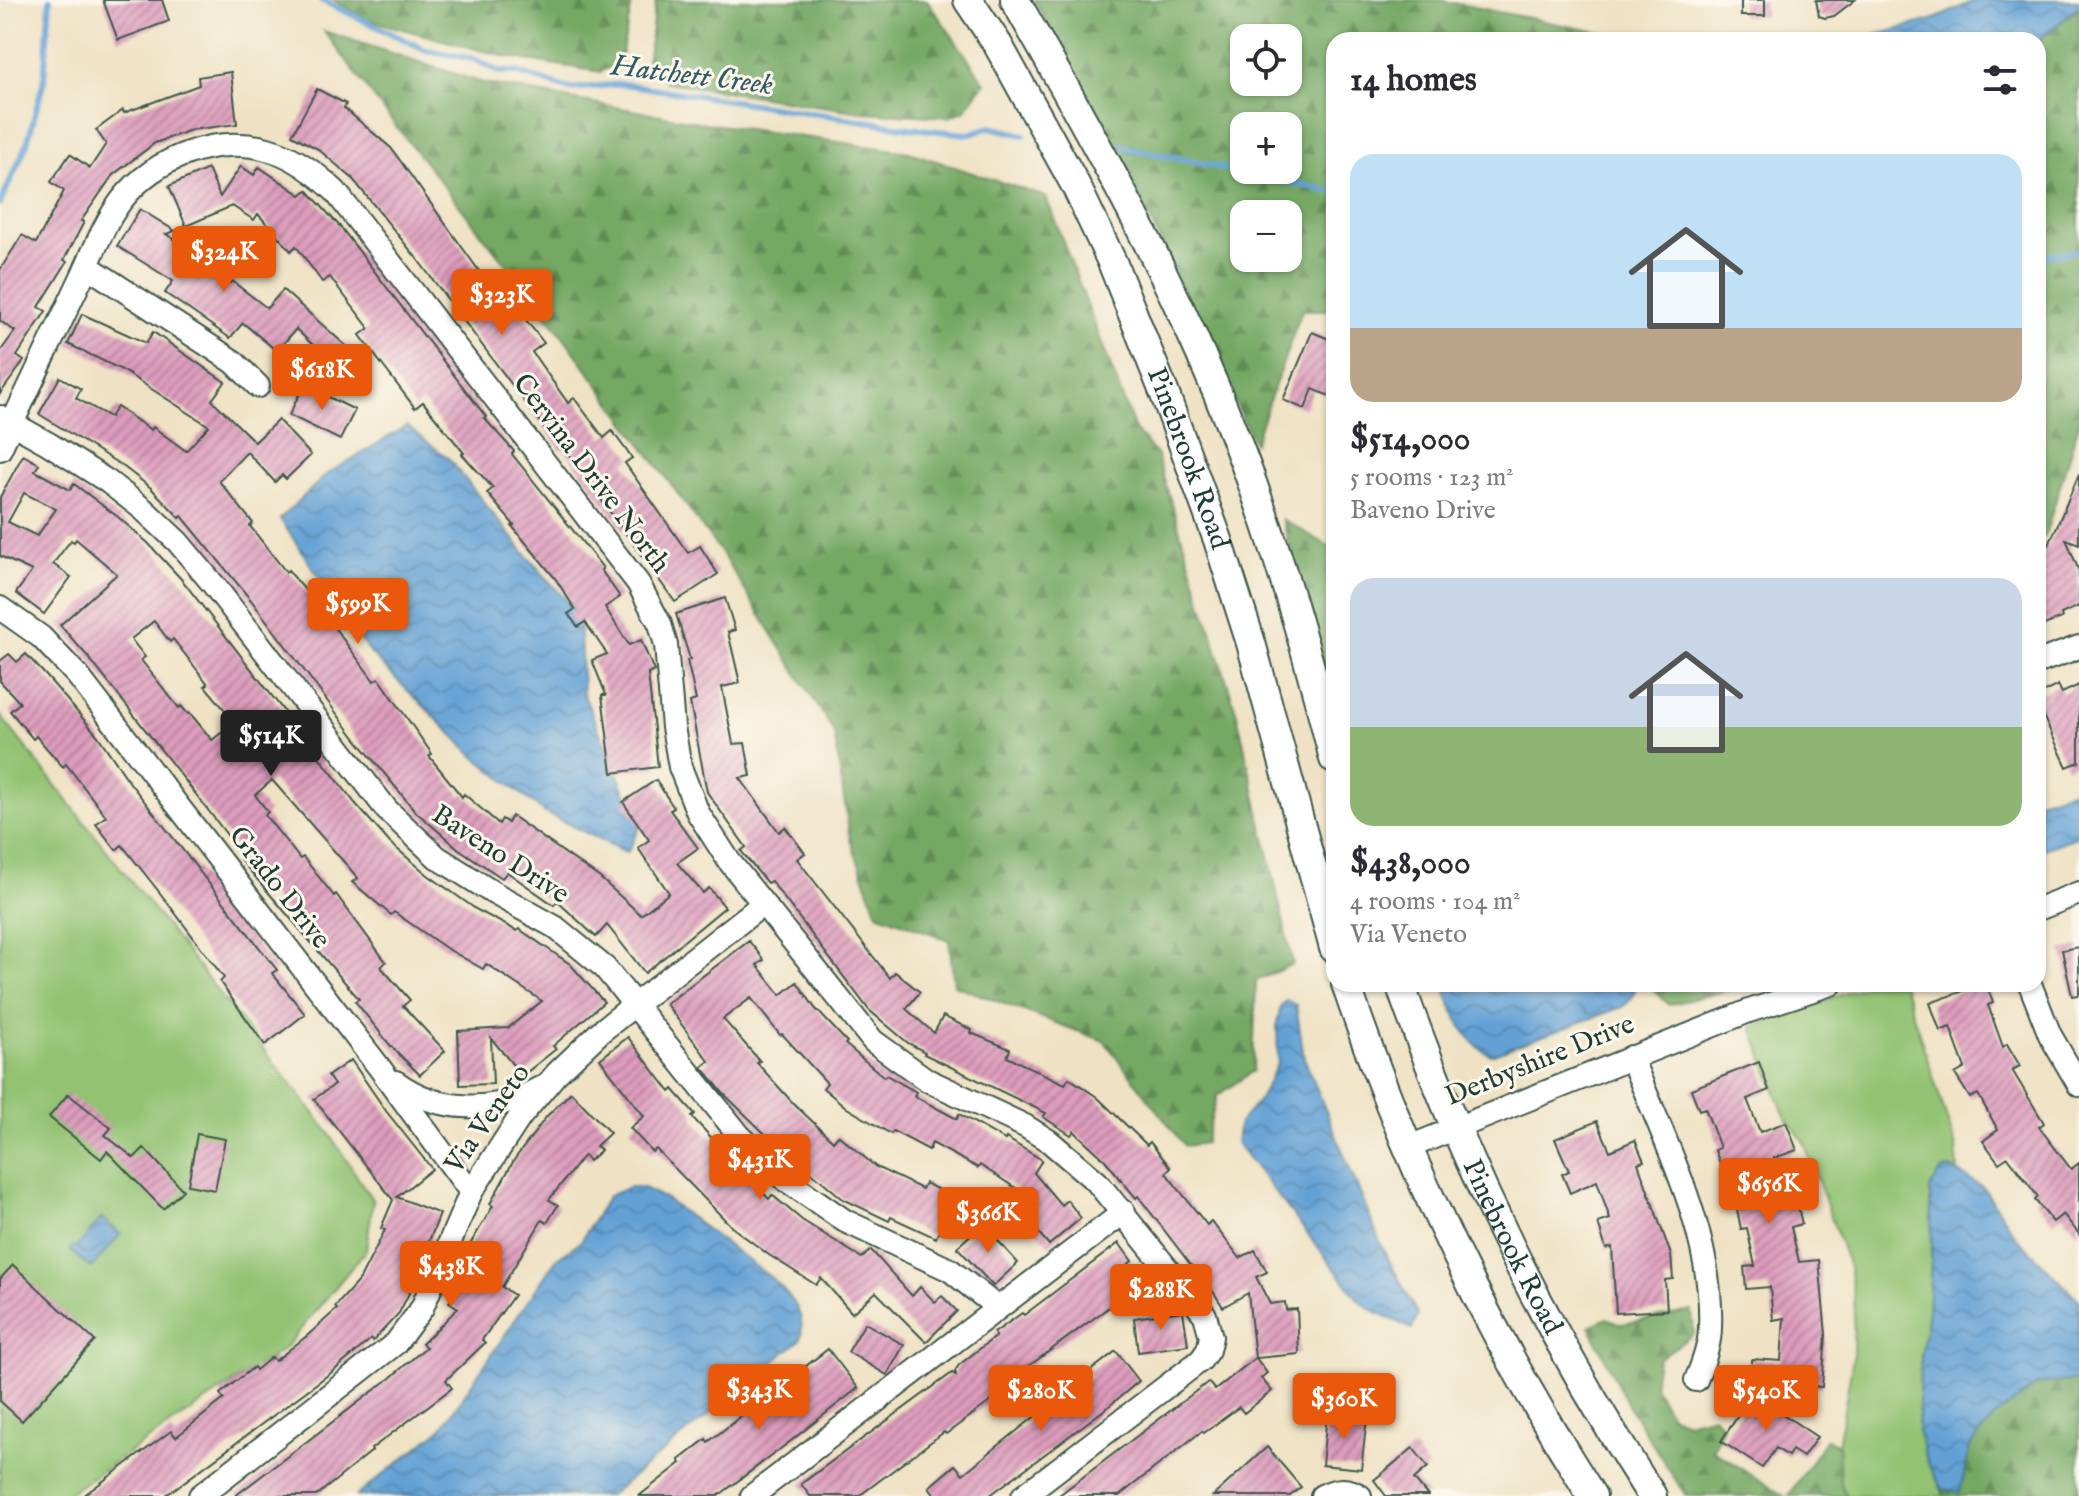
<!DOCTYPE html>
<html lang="en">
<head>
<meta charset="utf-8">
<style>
	body { margin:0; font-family:"IM FELL English",serif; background:#f7f7f7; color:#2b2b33; height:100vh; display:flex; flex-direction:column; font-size:30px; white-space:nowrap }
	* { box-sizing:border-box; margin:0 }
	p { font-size:26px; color:#7c7c81 }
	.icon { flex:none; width:44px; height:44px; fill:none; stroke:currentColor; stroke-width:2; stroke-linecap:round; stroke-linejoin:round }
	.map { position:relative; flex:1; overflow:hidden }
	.side { position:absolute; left:1326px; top:32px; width:720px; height:960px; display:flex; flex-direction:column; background:#fff; border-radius:24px; box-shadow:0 2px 6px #0004 }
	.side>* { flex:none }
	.buttons { position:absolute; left:1230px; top:24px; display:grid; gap:16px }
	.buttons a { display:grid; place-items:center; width:72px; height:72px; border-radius:16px; background:#fff; box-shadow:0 2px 6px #0004; font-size:40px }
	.price { position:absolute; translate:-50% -68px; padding:0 18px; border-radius:8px; background:#ea580c; color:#fff; font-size:26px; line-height:52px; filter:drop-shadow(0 2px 4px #0008) }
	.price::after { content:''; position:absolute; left:50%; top:48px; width:24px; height:18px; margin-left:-12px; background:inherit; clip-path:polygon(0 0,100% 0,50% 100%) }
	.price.on { background:#222; color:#fff }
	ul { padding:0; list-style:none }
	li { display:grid; align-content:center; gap:16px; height:424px; padding:0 24px }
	li span { display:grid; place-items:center; height:248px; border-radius:24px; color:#555 }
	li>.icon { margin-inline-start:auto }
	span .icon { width:144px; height:144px; fill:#fffc; stroke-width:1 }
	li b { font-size:34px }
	h2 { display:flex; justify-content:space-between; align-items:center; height:96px; padding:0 24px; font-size:34px }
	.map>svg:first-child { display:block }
	.green { fill:#92c272; stroke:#588053; stroke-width:2 }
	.forest { fill:url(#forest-firs); stroke:#4a724c; stroke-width:2; fill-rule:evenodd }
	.water { fill:url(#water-waves); stroke:#416f84; stroke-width:2 }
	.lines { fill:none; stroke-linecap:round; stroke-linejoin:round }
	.stream { stroke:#63a1d5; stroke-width:6 }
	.building { fill:url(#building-hatch); fill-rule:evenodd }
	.minor-casing { stroke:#3e564a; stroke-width:26 }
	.tertiary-casing { stroke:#3e564a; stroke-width:32 }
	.minor { stroke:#fff; stroke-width:22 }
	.tertiary { stroke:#fff; stroke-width:28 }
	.labels { text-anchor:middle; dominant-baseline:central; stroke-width:6; stroke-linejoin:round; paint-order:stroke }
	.street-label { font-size:28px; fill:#1f3d34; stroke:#fbf7ec }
	.water-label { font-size:30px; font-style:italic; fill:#335b64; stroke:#fbf7ec }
</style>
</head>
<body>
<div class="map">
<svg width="2079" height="1496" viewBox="0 0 2079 1496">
	<defs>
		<pattern id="forest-firs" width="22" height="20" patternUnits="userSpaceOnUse" patternTransform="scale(2)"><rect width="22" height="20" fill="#75a864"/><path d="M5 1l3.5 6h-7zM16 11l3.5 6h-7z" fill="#5f8a53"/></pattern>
		<pattern id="water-waves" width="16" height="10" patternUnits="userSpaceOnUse" patternTransform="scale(2)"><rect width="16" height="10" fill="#63a1d5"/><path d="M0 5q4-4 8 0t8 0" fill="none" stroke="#5184ae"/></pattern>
		<pattern id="building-hatch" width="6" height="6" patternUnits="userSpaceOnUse" patternTransform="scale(2)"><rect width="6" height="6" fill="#dd9cbc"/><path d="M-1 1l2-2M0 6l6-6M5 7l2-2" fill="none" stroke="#b3809a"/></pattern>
	</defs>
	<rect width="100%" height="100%" fill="#fbf7ec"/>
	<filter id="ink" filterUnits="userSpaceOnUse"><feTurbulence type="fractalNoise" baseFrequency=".0125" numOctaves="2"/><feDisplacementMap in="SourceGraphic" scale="16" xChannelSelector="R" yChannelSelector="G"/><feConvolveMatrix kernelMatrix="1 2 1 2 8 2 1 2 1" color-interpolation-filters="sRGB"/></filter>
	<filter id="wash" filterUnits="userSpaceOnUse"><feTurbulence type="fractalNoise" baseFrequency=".006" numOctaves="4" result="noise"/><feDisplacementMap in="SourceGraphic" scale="32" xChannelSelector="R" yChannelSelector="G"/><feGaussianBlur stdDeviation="1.8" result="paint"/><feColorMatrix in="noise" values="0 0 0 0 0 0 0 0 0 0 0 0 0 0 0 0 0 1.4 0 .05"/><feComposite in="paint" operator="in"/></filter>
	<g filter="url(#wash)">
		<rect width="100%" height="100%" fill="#efe2c4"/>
		<!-- green -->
		<g class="green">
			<path d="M0,715L327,1130L373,1201L366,1250L285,1348L64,1496H0Z"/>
			<path d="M1871,984H1903L1956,1147L1958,1171L1949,1168L1930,1188L1932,1246L1928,1311L1920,1366L1918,1433L1944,1496H1846L1840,1482L1838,1445L1853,1358L1854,1298L1849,1267L1804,1142L1784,1114L1752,1027Z"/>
		</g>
		<!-- forest -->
		<g class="forest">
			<path d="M333,0H633L620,61L601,72L502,56L369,20Z"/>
			<path d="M656,0H927L985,83L964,111L949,117L861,112L666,82L647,63Z"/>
			<path d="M1034,0H1440L1637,40H1334V310H1302L1254,443L1121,157ZM1244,38H1288V82H1244ZM1244,126H1288V170H1244ZM1244,214H1288V258H1244Z"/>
			<path d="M2079,6V423L2045,536L2038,537V41Z"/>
			<path d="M324,31L483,83L698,122L909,152L1046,197L1135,430L1156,454L1237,714L1293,964L1256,981L1253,1071L1217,1096L1205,1143L1185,1146L1104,1041L954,985L949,940L877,913L850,839L834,732L724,557L565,339L381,107Z"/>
			<path d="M1282,519L1334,549V705Z"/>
			<path d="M1648,984H1753L1669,1005Z"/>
			<path d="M1692,1311L1694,1334L1658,1359L1654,1386L1670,1415L1686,1422L1713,1415L1723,1426L1713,1450L1784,1496H1686L1630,1409L1589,1326L1607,1318L1622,1324Z"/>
			<path d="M2076,1379L2079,1380V1496H1944L1942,1489L1960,1492L1970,1446L1993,1418L2038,1384Z"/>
			<path d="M1826,1439L1838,1445L1840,1482L1846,1496H1788Z"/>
		</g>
		<!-- water -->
		<g class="water">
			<path d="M1976,0H2079V6L2038,41L1857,40L1935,19Z"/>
			<path d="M407,426L448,458L528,557L579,615L583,693L640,827L627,853L545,813L474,756L369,652L280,519L327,474Z"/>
			<path d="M2079,788V836L2038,851V801Z"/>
			<path d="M1443,984H1635C1637,995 1630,1001 1622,1007L1491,1055C1465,1043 1452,1010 1443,984Z"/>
			<path d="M1287,1000L1296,1005L1304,1058L1383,1249L1418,1315L1412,1329L1370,1309L1359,1300L1236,1142L1239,1123L1261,1098L1278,1062L1277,1022L1281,1006Z"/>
			<path d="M1949,1168L1983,1187L2017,1238L2079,1300V1380L2038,1384L1993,1418L1970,1446L1960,1492L1942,1489L1929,1466L1918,1433L1920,1366L1928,1311L1932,1246L1930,1188L1940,1172Z"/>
			<path d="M630,1187H642L666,1199L774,1280C792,1297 807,1315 800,1340L609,1496H356L441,1429L557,1258L581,1241L608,1196Z"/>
			<path d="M102,1218L121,1234L91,1268L70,1250L73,1246L76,1248Z"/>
		</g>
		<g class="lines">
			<!-- stream -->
			<g class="stream">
				<path d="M321,0L426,50L474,59L499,72H516L570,89L623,84L910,128L968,134L990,127L1024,135"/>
				<path d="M1120,146L1334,192"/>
				<path d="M0,204L27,144L44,80L50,0"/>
				<path d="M2038,256L2079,251"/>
			</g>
		</g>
		<g id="blocks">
			<!-- building -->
			<g class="building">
				<path d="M103,0H162L169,21L118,40Z"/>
				<rect x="1741" y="0" width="24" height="16"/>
				<path d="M1816,0H1855L1834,16L1825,18L1819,16Z"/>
				<path d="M231,72L237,124L191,130L155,143L113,175L81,221L84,222L64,260L67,262L39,307L46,311L17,356L24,361L0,394V352L15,331L0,321V270L22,235L36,243L64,191L51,182L70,154L90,168L106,144L96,130L123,110L124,113L199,85L198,77Z"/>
				<path d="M317,89L346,104L344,108L391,148L487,282L492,277L544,343L532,352L568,403L574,398L604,438L612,431L632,458L625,463L688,553L700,546L718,574L675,602L564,448L561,450L415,256L352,178L318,149L292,135Z"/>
				<path d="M241,166L254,175L259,167L301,195L307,190L342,229L486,417L484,418L514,451L512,454L603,568L601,570L620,597L605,607L629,645L641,640L654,671L648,674L658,767L612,773L602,695H606L592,660L607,654L585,622L578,627L568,614L575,609L555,578L512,526L514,525L487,493L493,488L462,454L464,453L423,402L415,408L380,362L360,335L369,328L330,277L322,282L296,246L291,251L258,214L254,220L232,206L186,226L169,186L208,169L220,197Z"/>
				<path d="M140,209L175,231L166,234L183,245L180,250L230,283L232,281L267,308L283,290L353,352L337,368L296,329L277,351L243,323L230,338L165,293L173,281L117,246Z"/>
				<path d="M82,314L146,343L153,332L225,382L212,400L255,442L278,420L311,455L286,479L282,475L275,482L247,452L219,481L253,523L250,526L286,572L288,570L317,604L374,681L379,678L432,754L429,756L462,797L464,794L499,824L502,819L508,823L512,816L600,878L641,915L669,893L638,848L649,840L623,802L656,780L674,808L670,810L698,848L677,863L703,893L709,888L725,907L645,973L607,925L596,937L557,901L554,905L507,872L502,878L459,849L416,812L356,739L251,600L182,516L180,518L151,488L124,467L39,414L60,377L81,389L76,398L110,417L117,407L151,430L153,427L186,451L209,426L122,370L68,344Z"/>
				<path d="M1312,332L1334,341V398L1313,389L1305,409L1283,400Z"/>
				<path d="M304,385L355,410L340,440L289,415Z"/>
				<path d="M23,455L39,464L35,471L70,490L74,484L118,517L148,543L182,580L355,803L390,843L428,875L477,910L517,931L519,929L570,964L604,1002L553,1046L556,1049L522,1076L491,1038L493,1084L460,1085L458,1031L508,1028L542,1001L486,964L483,969L446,948L394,912L391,915L352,882L358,878L272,780L255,795L268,812L265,815L300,859L303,857L334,896L336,894L386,962L381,967L410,1000L403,1006L445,1051L420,1075L390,1045L355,1001L359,999L240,859L243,856L198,797L89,658L60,625L117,574L76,539L74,542L71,540L53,564L71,577L44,614L16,593L32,571L0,556V497ZM24,493L56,509L37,536L8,522ZM154,621L170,642L173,639L208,684L205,686L235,722L212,740L190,713L188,714L181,706L179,708L141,660L145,657L131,639Z"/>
				<path d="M2079,474V544L2066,539L2079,571V606L2061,614L2062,618L2042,626L2038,617V549L2049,545Z"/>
				<path d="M725,598L735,630L728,632L740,683L722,687L733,744L745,743L751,776L740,778L779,832L785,827L805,853L797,859L890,978L895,972L920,992L906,1009L934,1033L943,1016L972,1030L971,1033L1010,1049L1007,1057L1065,1084L1069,1078L1097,1097L1147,1145L1150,1142L1171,1168L1166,1173L1207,1225L1211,1221L1240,1258L1255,1250L1267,1272L1256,1277L1270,1304L1285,1302L1286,1310L1297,1309L1299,1354L1256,1358L1267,1373L1261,1378L1272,1391L1244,1413L1239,1407L1204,1433L1202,1431L1119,1496H1058L1208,1382L1215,1390L1255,1358L1248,1293L1223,1307L1200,1271L1197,1273L1138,1196L1136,1198L1105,1160L1074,1131L1071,1135L1043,1117L1046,1113L924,1054L925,1052L908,1043L869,1010L771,881L767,883L741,851L746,847L707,792L690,702L696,700L687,660L690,659L676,614Z"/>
				<path d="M9,654L17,662L26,654L49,679L98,736L130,783L277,970L272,973L305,1014L265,1045L220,982L224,978L160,893L122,845L116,850L96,824L106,816L66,764L63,767L36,736L33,739L10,711L20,703L0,681V661Z"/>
				<path d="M2058,685L2062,693L2079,685V762L2067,767L2038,705V695Z"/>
				<path d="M749,941L764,960L757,965L781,995L797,982L815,1008L847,1042L845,1044L884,1077L886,1075L916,1092L914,1096L957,1119L959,1114L1005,1140L1006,1138L1042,1160L1034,1173L1061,1205L1067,1200L1081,1218L1049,1245L1016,1206L1028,1196L980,1165L978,1168L932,1143L929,1150L893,1131L891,1134L847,1108L823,1088L827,1083L782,1034L780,1035L751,998L723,1019L760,1061L757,1063L793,1103L833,1141L838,1135L876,1167L922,1189L925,1183L955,1198L936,1238L891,1217L889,1221L843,1199L802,1164L799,1167L723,1093L702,1067L709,1061L666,1004Z"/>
				<path d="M2079,947V995L2072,996L2062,950Z"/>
				<path d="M1982,984H1986L1993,1003L1988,1005L2003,1047L2007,1044L2020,1066L2012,1070L2044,1123L2039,1127L2071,1169L2079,1163V1234L2063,1214L2053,1222L2035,1200L2038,1197L2008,1157L1999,1163L1983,1141L1998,1130L1978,1094L1970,1098L1955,1074L1965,1068L1950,1027L1940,1031L1930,1003Z"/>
				<path d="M628,1037L670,1092L673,1089L695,1114L692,1117L769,1199L772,1195L802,1220L862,1258L871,1250L912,1296L920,1287L935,1302L942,1296L957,1311L926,1342L876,1292L852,1313L821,1278L816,1285L769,1255L733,1228L656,1149L652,1152L630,1128L644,1116L600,1059Z"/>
				<path d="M351,1060L386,1111L432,1169L397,1197L440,1214L423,1256L427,1258L399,1313L373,1341L371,1339L336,1369L165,1496H83L171,1431L176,1437L224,1399L220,1394L254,1367L256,1370L272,1357L275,1361L308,1335L337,1309L335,1307L360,1279L385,1230L381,1228L393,1200L314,1099L334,1085L328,1076Z"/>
				<path d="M1759,1062L1769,1090L1747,1099L1760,1132L1786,1122L1797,1150L1774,1158L1788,1194L1795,1193L1802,1224L1791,1227L1799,1262L1819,1260L1826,1335L1822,1387L1751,1382L1752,1359L1781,1361L1784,1318L1773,1320L1770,1287L1746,1289L1744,1267L1755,1266L1747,1228L1741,1229L1736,1205L1742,1204L1729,1170L1723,1172L1715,1150L1720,1148L1705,1108L1699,1110L1691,1089Z"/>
				<path d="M571,1092L610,1133L596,1146L601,1150L589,1161L584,1155L549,1200L558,1205L547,1223L542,1220L502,1287L514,1295L482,1340L485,1343L446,1380L452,1388L371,1449L372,1451L316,1496H235L389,1379L426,1347L422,1344L458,1308L449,1302L478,1261L465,1253L493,1206L490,1204L514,1160L547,1116Z"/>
				<path d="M68,1094L111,1128L105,1135L134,1158L144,1148L183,1190L163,1209L107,1151L101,1159L49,1117Z"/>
				<path d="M1597,1121L1610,1151L1635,1140L1644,1161L1638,1163L1671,1255L1673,1279L1665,1280L1667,1310L1616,1313L1612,1247L1606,1249L1598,1223L1610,1219L1597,1181L1570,1193L1562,1174L1569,1171L1555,1139Z"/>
				<path d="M197,1134L225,1139L215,1190L188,1185Z"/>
				<path d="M983,1224L1018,1263L993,1286L957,1247Z"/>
				<path d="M1119,1243L1132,1261L1125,1267L1139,1285L1014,1377L1017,1381L991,1401L946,1434L944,1432L859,1496H810L801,1484L952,1373L956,1375L955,1371L959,1365L996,1336L994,1333L1022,1313L1024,1315Z"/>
				<path d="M13,1265L95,1341L22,1421L0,1401V1279Z"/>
				<path d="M1183,1311L1188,1345L1138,1352L1134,1318Z"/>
				<path d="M865,1323L904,1345L887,1375L848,1352Z"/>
				<path d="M828,1349L858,1388L792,1440L718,1496H639L681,1463L679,1460L706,1439L708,1442Z"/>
				<path d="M1116,1351L1139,1381L1108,1407L989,1496H936L929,1487L955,1465L963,1474L1038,1414L1092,1376L1089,1372Z"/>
				<path d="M1753,1394L1817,1437L1803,1457L1792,1450L1788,1456L1776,1448L1762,1468L1721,1441Z"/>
				<path d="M1327,1414L1367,1418L1361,1469L1322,1465Z"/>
				<path d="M1267,1447L1301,1487L1290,1496H1213Z"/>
				<path d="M1413,1448L1428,1467L1414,1479L1428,1496H1386L1374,1480Z"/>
			</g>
		</g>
	</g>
	<g filter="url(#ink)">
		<use href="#blocks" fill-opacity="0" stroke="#3e564a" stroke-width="2"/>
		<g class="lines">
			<!-- minor casing -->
			<g class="minor-casing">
				<g id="minor">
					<path d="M87,266L234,362L258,386"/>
					<path d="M1,417L49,444L107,481L143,509L178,542L213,584L387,810L437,857L492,892L555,927L605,968L739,1135L786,1180L845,1221L950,1270L998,1308"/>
					<path d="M0,449C26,393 53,338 79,283C92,256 103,225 121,201C156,156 219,133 274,151C298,159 317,174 335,191L638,583L660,624L666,645L673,727L680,767L698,813L729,861L873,1041L927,1080L1025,1126L1049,1141L1097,1182L1205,1315L1211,1337L1208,1350L1201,1360L1023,1496"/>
					<path d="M0,608L41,637L78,676L379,1067L471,1192"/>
					<path d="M2038,662L2079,647"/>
					<path d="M2038,909L2079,893"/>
					<path d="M2030,984L2050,1035L2079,1085"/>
					<path d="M1631,1057C1664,1140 1714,1235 1710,1327C1710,1345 1703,1364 1696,1380"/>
					<path d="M396,1082C438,1113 496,1114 540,1088"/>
					<path d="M1409,1147L1749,1011L1831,984"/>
					<path d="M200,1496L396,1343L422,1308L471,1192L520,1117L556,1074L600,1032L763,904"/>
					<path d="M752,1496L1124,1212"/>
					<path d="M1322,1496C1336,1489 1347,1487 1360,1496"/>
				</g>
			</g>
			<!-- tertiary casing -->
			<g class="tertiary-casing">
				<g id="tertiary">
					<path id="s1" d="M968,0L998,45L1076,186L1112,262L1164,392L1218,540L1251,643L1334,948"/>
					<path d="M1015,0C1081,116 1148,234 1201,355C1259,485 1300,622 1334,759"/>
					<path d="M1346,984C1406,1164 1490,1336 1592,1496"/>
					<path id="s2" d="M1400,984C1465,1169 1546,1331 1652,1496"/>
				</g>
			</g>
			<!-- minor -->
			<use href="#minor" class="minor"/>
			<!-- tertiary -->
			<use href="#tertiary" class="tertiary"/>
		</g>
	</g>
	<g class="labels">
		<!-- street labels -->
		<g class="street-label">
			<text stroke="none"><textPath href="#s1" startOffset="510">Pinebrook Road</textPath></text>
			<text transform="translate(591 474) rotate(53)">Cervina Drive North</text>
			<text transform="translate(500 855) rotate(33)">Baveno Drive</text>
			<text transform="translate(279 888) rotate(52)">Grado Drive</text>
			<text transform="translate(1540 1061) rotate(-22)">Derbyshire Drive</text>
			<text transform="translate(488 1119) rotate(-55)">Via Veneto</text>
			<text stroke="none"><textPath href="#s2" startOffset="286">Pinebrook Road</textPath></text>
		</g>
		<!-- water labels -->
		<g class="water-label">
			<text transform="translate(692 76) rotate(7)">Hatchett Creek</text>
		</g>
	</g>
</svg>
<div class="buttons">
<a><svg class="icon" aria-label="locate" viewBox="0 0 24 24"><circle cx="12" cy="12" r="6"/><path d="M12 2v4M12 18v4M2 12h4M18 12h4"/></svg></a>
<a>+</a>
<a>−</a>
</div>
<b class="price" style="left:224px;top:294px">$324K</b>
<b class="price" style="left:502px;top:337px">$323K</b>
<b class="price" style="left:322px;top:412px">$618K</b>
<b class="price" style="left:358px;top:646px">$599K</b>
<b class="price on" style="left:271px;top:778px">$514K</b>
<b class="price" style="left:760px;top:1202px">$431K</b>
<b class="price" style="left:1769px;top:1226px">$656K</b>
<b class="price" style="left:988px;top:1255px">$366K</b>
<b class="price" style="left:451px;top:1309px">$438K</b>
<b class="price" style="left:1161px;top:1332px">$288K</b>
<b class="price" style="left:759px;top:1432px">$343K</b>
<b class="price" style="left:1041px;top:1433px">$280K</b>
<b class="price" style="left:1766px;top:1433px">$540K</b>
<b class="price" style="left:1344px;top:1441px">$360K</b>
<section class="side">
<h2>14 homes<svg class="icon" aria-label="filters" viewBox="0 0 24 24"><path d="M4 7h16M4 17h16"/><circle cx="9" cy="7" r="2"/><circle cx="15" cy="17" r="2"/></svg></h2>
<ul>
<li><span style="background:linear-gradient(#bfe0f5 70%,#b9a48a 0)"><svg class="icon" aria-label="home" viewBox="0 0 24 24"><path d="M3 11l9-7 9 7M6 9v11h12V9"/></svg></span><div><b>$514,000</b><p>5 rooms · 123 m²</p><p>Baveno Drive</p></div></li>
<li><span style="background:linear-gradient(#c9d6e8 60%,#8fb573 0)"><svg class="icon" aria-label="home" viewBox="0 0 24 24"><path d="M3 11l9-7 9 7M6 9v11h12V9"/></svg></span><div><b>$438,000</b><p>4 rooms · 104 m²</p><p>Via Veneto</p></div></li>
</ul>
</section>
</div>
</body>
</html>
